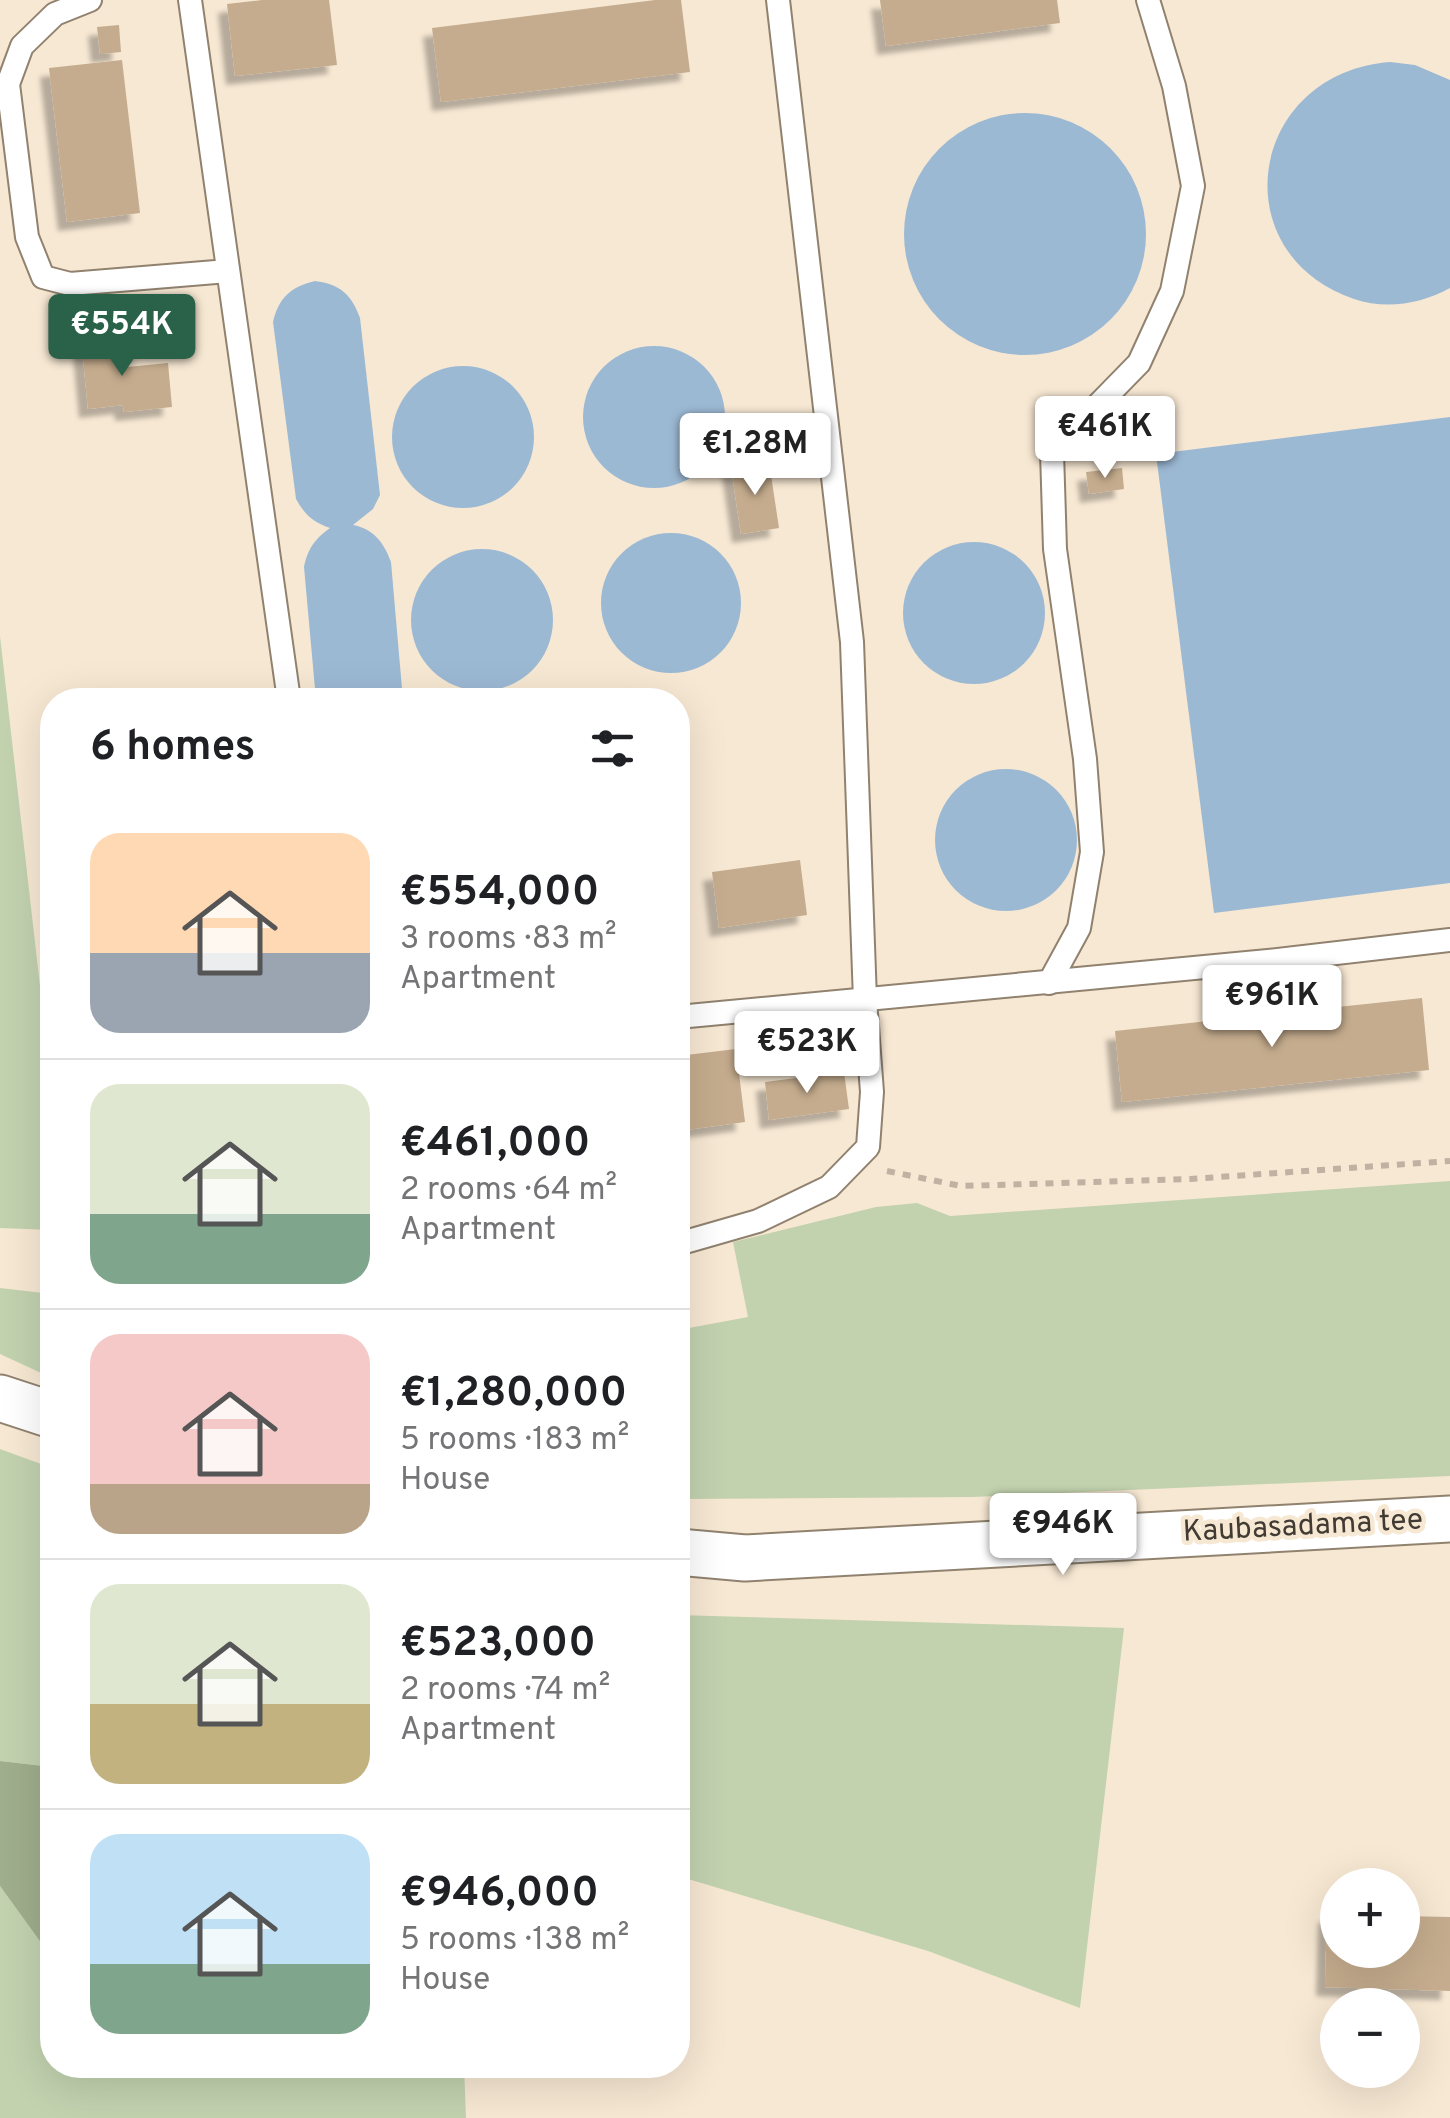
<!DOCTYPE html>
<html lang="en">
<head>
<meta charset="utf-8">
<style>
	body { margin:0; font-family:Overpass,sans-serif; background:#f6f6f6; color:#202124; height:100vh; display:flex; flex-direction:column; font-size:38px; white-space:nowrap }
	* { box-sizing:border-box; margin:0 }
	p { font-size:32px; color:#757577 }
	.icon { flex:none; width:55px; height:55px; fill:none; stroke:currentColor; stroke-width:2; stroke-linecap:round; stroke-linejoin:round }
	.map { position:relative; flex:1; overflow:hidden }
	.details { position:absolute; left:40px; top:688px; width:650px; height:1390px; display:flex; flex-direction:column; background:#fff; border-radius:40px; box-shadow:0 10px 40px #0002 }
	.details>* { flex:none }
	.fabs { position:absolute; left:1320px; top:1868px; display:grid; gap:20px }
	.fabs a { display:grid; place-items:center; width:100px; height:100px; border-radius:50%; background:#fff; box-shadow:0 10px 40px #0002; font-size:50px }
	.price { position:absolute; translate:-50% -85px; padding:0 22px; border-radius:10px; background:#fff; color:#222; font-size:32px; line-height:65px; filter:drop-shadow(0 2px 5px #0008) }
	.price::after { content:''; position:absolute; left:50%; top:60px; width:30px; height:22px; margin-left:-15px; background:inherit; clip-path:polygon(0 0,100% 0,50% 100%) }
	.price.on { background:#2a6249; color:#fff }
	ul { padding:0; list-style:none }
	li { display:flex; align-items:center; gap:30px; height:250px; padding:0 50px }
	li+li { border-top:2px solid #e0e0e0 }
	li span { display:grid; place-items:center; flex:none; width:280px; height:200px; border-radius:30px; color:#555 }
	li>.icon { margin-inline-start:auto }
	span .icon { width:120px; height:120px; fill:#fffc; stroke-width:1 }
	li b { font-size:42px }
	h2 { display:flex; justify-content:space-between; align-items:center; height:120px; padding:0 50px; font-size:42px }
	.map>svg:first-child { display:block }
	.green { fill:#c2d2af }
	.forest { fill:#9fae8c }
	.water { fill:#9cb9d4 }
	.building { fill:#c5ac8e; filter:url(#shadow) }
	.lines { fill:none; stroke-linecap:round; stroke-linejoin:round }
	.lane-casing { stroke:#90826f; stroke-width:26 }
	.street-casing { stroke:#90826f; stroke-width:49 }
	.path { stroke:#bfb2a2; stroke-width:6; stroke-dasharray:8 8; stroke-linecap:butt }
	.lane { stroke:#fff; stroke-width:22 }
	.street { stroke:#fff; stroke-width:45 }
	.labels { text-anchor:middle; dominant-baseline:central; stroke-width:9; stroke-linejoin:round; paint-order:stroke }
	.street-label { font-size:30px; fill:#413b33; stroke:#f7e8d3 }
</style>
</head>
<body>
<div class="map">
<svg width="1450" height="2118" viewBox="0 0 1450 2118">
	<defs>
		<filter id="shadow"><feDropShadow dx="-9" dy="9" stdDeviation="2.5" flood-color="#0004"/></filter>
	</defs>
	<rect width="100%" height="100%" fill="#f7e8d3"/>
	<!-- green -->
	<g class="green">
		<path d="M0,636L52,1091V1230L0,1228Z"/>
		<path d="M1450,1181V1476L973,1497L678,1499V1330L748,1317L733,1242L876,1207L917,1203L950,1216Z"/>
		<path d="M0,1288L52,1294V1378L0,1354Z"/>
		<path d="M0,1449L52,1468V1767L0,1761Z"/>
		<path d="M678,1615L1124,1628L1080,2008L928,1951L678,1876Z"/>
		<path d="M0,1886L52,1958V2065H464L466,2118H0Z"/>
	</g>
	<!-- forest -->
	<path class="forest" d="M0,1761L52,1767V1958L0,1886Z"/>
	<!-- water -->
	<g class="water">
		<path d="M1390,62L1415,65L1450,80V288C1421,304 1386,310 1354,299C1220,253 1249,73 1390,62Z"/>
		<circle cx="1025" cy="234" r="121"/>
		<path d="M315,281C340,284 352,295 360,318L380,495L373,509L353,525C374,529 384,543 391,562L403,700H316L304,567C308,548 315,539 330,528C313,522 305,515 296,499L273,322C279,298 290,287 315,281Z"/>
		<circle cx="654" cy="417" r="71"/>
		<circle cx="463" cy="437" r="71"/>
		<path d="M1450,417V883L1214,913L1156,454Z"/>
		<circle cx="671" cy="603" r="70"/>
		<circle cx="974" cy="613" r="71"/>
		<circle cx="482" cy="620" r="71"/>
		<circle cx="1006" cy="840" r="71"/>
	</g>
	<!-- building -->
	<g class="building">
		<path d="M262,0H329L337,65L235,76L227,4Z"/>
		<path d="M655,0H681L690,72L441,102L432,28Z"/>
		<path d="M880,0H1057L1060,23L886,46Z"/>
		<path d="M119,25L121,52L100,54L97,27Z"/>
		<path d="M122,60L140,213L67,222L49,68Z"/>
		<path d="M114,333L117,368L168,363L172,407L124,412L123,405L88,409L81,337Z"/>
		<path d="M769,462L779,528L741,534L731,467Z"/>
		<path d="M1122,468L1124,489L1089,494L1086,472Z"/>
		<path d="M800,860L807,915L719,928L712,872Z"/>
		<path d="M1422,998L1429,1070L1122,1102L1115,1031Z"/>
		<path d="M736,1049L745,1122L678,1131V1056Z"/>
		<path d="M844,1072L849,1109L769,1120L765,1082Z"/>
		<path d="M1327,1914H1338V1950H1402V1916L1450,1917V1991L1325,1987Z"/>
	</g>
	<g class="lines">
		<!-- lane casing -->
		<g class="lane-casing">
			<g id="lane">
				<path d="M90,0L55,14L22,46L8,84L27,237L43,277L70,284L228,271"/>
				<path d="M190,0L289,700"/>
				<path d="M1049,983L1079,928L1092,852L1085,759L1055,549L1052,452L1139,363L1172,291L1193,186L1174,86L1148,0"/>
				<path d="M678,1017L1268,961L1450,940"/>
				<path d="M678,1244L758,1221L829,1187L868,1147L872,1092L865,1000L852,642L778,0"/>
			</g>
		</g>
		<!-- street casing -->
		<g class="street-casing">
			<g id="street">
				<path d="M0,1398L52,1415"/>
				<path d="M678,1552L745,1558L1450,1519"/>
			</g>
		</g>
		<!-- path -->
		<path class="path" d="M887,1171L961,1186L1190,1179L1450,1161"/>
		<!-- lane -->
		<use href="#lane" class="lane"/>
		<!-- street -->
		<use href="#street" class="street"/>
	</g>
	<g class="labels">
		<!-- street labels -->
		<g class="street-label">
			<text transform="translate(1303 1527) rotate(-3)">Kaubasadama tee</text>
		</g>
	</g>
</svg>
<div class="fabs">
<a>+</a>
<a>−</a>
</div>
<b class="price on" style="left:122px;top:379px">€554K</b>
<b class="price" style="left:1105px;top:481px">€461K</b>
<b class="price" style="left:755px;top:498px">€1.28M</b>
<b class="price" style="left:1272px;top:1050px">€961K</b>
<b class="price" style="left:807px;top:1096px">€523K</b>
<b class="price" style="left:1063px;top:1578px">€946K</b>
<section class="details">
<h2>6 homes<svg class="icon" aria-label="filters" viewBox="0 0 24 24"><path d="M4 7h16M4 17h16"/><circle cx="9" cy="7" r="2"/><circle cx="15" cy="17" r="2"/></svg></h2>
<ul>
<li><span style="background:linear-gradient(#ffd9b3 60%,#9aa5b1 0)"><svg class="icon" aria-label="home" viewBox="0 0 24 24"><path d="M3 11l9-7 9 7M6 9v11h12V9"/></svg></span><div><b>€554,000</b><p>3 rooms · 83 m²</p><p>Apartment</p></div></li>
<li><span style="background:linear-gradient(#dfe7d0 65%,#7fa58c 0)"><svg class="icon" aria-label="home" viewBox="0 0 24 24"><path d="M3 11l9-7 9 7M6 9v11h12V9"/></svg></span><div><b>€461,000</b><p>2 rooms · 64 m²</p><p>Apartment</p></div></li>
<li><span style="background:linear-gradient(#f6c9c9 75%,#b9a48a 0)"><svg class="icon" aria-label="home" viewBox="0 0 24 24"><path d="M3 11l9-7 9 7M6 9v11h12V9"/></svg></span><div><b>€1,280,000</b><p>5 rooms · 183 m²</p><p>House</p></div></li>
<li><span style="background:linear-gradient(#dfe7d0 60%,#c2b280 0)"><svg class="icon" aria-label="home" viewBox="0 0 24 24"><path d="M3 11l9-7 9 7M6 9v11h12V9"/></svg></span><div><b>€523,000</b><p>2 rooms · 74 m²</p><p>Apartment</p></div></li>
<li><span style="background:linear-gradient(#bfe0f5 65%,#7fa58c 0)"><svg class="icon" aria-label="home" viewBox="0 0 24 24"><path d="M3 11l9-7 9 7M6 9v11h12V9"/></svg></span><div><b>€946,000</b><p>5 rooms · 138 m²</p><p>House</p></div></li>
</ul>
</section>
</div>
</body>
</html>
